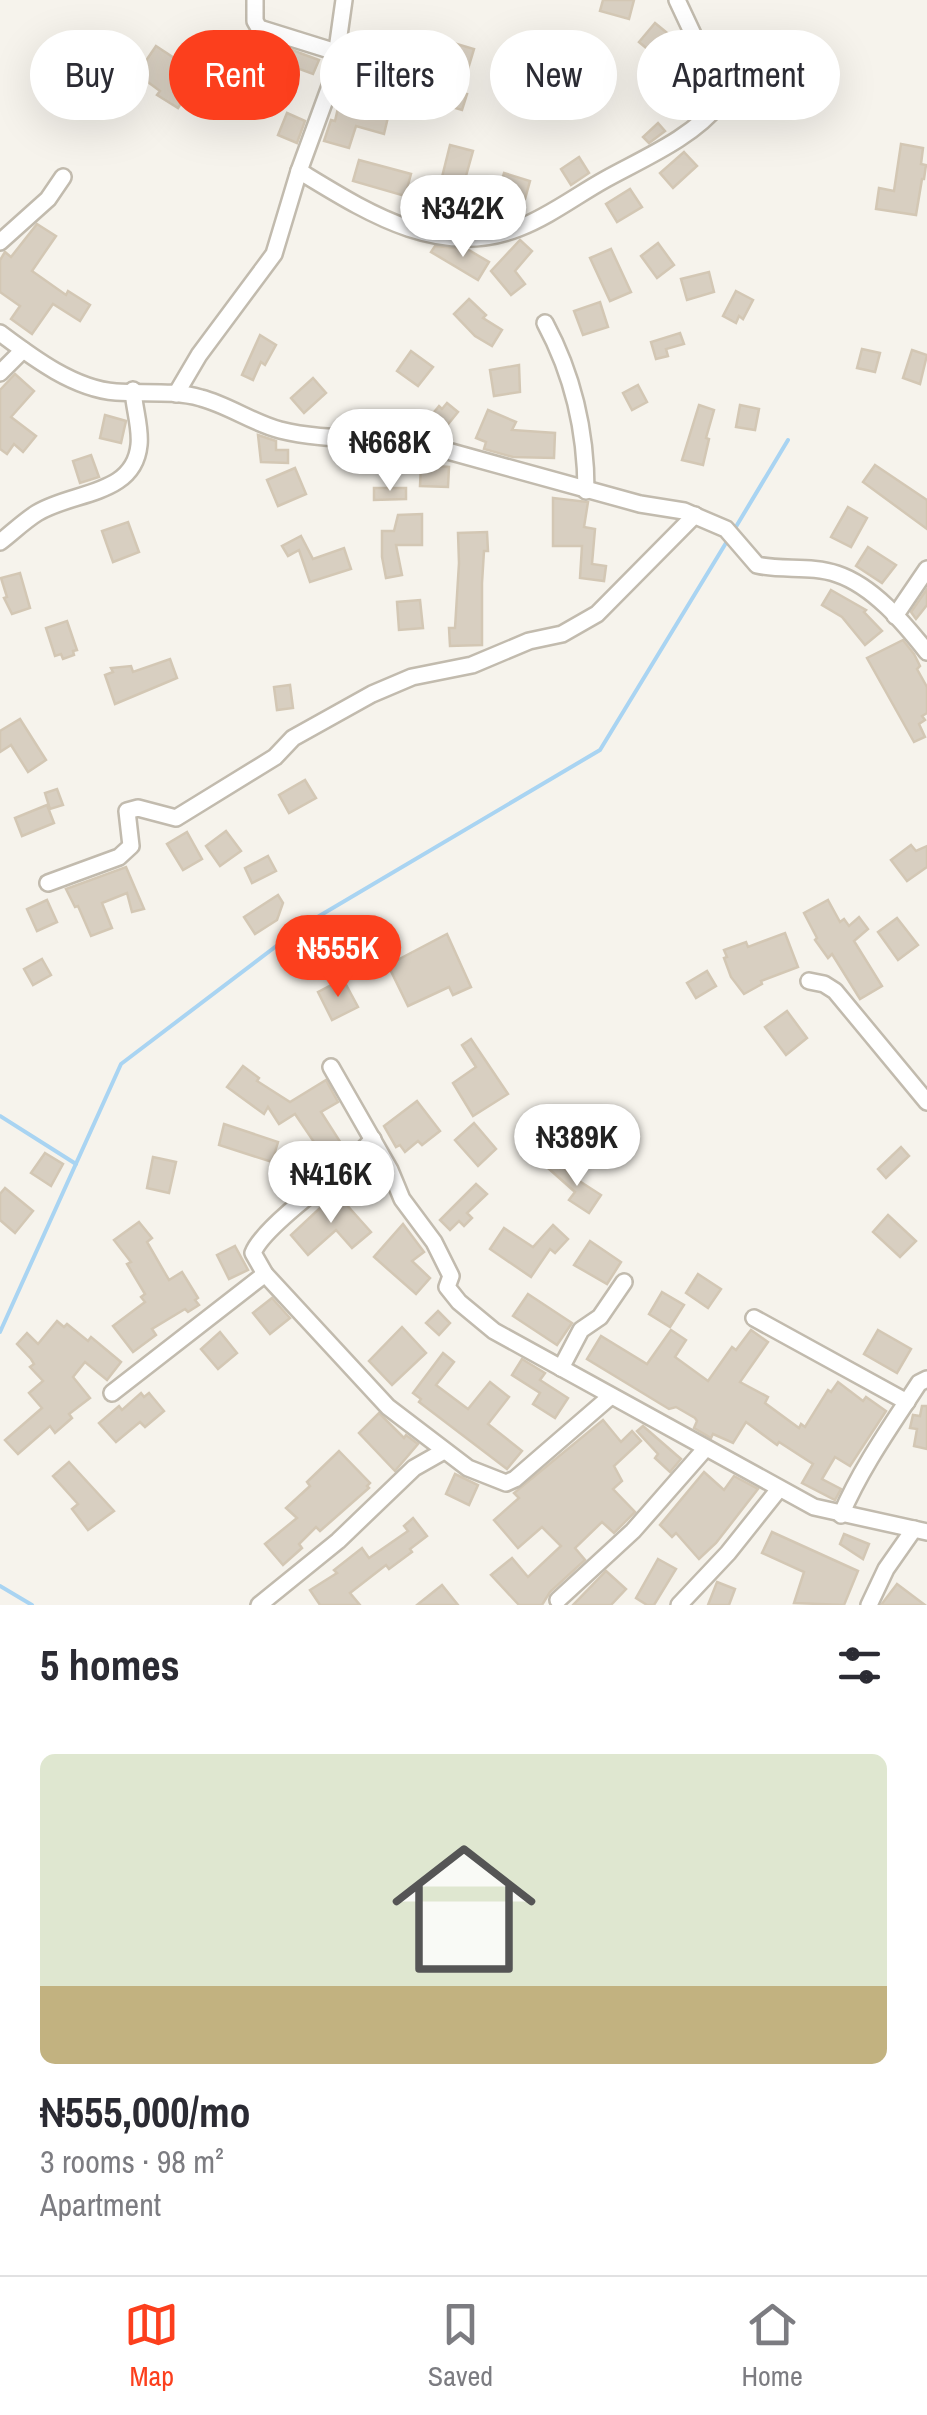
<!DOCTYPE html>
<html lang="en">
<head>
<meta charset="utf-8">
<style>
	body { margin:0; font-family:"Archivo Narrow",sans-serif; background:#f7f7f7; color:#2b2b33; height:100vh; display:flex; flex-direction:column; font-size:38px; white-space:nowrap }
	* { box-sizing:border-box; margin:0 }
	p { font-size:32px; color:#7c7c81 }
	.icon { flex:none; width:55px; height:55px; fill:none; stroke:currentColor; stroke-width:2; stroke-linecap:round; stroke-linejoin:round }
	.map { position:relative; height:1605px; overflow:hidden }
	.details { display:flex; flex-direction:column; background:#fff; flex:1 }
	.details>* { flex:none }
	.hud { position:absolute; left:30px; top:30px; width:868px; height:90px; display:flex; gap:20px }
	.price { position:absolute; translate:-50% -85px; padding:0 22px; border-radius:35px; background:#fff; color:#222; font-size:32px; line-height:65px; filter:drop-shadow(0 2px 5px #0008) }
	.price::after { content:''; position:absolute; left:50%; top:60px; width:30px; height:22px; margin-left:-15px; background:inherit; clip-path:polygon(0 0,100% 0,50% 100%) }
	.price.active { background:#fc3f1d; color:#fff }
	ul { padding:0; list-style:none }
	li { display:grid; align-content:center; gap:20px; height:530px; padding:0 40px }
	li+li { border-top:2px solid #e1e1e2 }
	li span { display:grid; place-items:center; height:310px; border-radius:15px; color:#555 }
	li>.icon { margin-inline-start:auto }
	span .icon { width:180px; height:180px; fill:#fffc; stroke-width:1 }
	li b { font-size:42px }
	h2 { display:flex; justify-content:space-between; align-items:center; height:120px; padding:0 40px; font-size:42px }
	.tag { padding:0 35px; border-radius:45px; background:#fff; box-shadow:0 10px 40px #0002; font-size:35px; line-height:90px }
	.tag.active { background:#fc3f1d; color:#fff }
	.dock { display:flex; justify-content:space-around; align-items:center; height:140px; border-top:2px solid #e1e1e2; background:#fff; font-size:28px; color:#7c7c81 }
	.dock a { display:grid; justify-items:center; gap:5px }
	.dock .active { color:#fc3f1d }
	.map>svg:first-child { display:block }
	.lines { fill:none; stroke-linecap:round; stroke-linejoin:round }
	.stream { stroke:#a9d4f2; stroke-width:4 }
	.building { fill:#d8cfc1; stroke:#d3c7b4; stroke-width:2.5 }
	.minor-casing { stroke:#c2bbae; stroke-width:20 }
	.minor { stroke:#fff; stroke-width:15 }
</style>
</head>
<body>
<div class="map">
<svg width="927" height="1605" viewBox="0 0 927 1605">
	<rect width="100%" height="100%" fill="#f6f3ec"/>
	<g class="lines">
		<!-- stream -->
		<g class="stream">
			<path d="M734,530L788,440"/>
			<path d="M0,1116L76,1164"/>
			<path d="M0,1332L121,1064L304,925L600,750L729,538"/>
			<path d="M0,1586L32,1605"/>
		</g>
	</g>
	<!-- building -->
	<g class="building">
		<path d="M603,0H634L629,19L600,11Z"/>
		<path d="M655,23L688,50L691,57L686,63L705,94L672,114L661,96L686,81L639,42Z"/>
		<path d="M450,42L474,49L461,92L467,94L462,110L445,105L450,90L438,87Z"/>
		<path d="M156,46L218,87L207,105L188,93L178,108L157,95L160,91L137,74Z"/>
		<path d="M292,50L319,60L313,74L286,64Z"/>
		<path d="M251,68L274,80L265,98L241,86Z"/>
		<path d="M341,95L363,100L361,106L389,113L384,134L356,126L349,148L324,141L331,120L335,121Z"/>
		<path d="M287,113L305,121L297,143L278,135Z"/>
		<path d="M658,123L665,131L649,143L643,137Z"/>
		<path d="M901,144L923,148L921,164L926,165L924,179H922L916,215L876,209L879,188L894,191Z"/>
		<path d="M450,145L473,151L464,183L442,177Z"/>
		<path d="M684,152L697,166L673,188L660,173Z"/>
		<path d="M579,157L589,173L571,185L561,169Z"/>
		<path d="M359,160L411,174L405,196L353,181Z"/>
		<path d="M504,173L530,181L525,199L499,191Z"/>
		<path d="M630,189L642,207L617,222L606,204Z"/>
		<path d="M37,224L56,236L32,271L66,295L68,291L90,305L80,321L53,304L32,334L11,319L20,306L0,292V260L5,252L11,257Z"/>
		<path d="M520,240L532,251L515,271L525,284L511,295L491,271Z"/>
		<path d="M658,243L674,265L657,278L641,256Z"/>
		<path d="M435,246L467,249L489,262L478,280L431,252Z"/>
		<path d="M611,249L631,292L610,301L590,258Z"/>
		<path d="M709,272L714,292L687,300L681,279Z"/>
		<path d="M736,291L753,300L743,319L739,316L736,323L723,316Z"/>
		<path d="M469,299L486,315L483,318L502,330L492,346L475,336L454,314Z"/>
		<path d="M600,302L608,327L583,335L574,311Z"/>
		<path d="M680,333L684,344L666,349L668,356L656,359L651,342Z"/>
		<path d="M260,335L276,345L265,365L261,362L253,380L242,375Z"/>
		<path d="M862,349L880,353L875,372L857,368Z"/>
		<path d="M912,350L927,355L920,384L903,378Z"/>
		<path d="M411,351L433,367L418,386L397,371Z"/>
		<path d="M519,365L520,392L494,396L490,370Z"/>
		<path d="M15,374L34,391L11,417L36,436L23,452L14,444L7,454L0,449V390Z"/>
		<path d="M313,378L326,393L304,413L291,398Z"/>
		<path d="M638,385L647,402L632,410L623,393Z"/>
		<path d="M447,403L458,412L440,434L425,423L439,406L442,409Z"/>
		<path d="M699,405L714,410L706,438L709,439L703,465L682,460Z"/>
		<path d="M740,405L759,409L755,430L736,427Z"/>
		<path d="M488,410L516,422L512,430L555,433L554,458L513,457L484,449L486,442L476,438Z"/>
		<path d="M105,415L126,421L121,443L100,438Z"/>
		<path d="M258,435L276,441V450H288V463L261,462Z"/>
		<path d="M91,455L99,477L80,483L73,461Z"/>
		<path d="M421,465L449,467L448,487L420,486Z"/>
		<path d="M875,465L927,500V529L863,482Z"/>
		<path d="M295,468L306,494L278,506L267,480Z"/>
		<path d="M374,488H406V499L374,500Z"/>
		<path d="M553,498L588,502L584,527L595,529L592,564L606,566L604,581L580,578L582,546H553Z"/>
		<path d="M848,507L867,518L851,547L831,537Z"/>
		<path d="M422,514V545H396L402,575L386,578L382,557V531H394L398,515Z"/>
		<path d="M128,522L139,552L113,562L102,531Z"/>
		<path d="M487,532L488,551H484L482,583V645L450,646L449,628H455L459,563L458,533Z"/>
		<path d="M301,536L313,559L344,548L351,569L310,582L299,550L288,556L282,546Z"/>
		<path d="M868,547L896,565L882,583L856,566Z"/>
		<path d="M20,573L30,608L12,614L4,598L7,597L1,578Z"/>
		<path d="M927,589V605L916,619L911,612Z"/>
		<path d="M831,590L866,610L864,612L882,631L865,645L842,617L822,605Z"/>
		<path d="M420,600L423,628L399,630L397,602Z"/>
		<path d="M67,621L77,650L73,651L74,655L63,659L61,654L55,656L46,628Z"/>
		<path d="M903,640L914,654L920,666L917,669L927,687V713L922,716L925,720L919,724L925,737L914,742L867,658Z"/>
		<path d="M170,659L177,678L115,704L105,675L113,672L111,668L131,666L133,672Z"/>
		<path d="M290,685L293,708L277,710L274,687Z"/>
		<path d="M20,719L46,760L28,772L11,745L0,752V731Z"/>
		<path d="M305,780L316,798L289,813L279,795Z"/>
		<path d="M57,789L63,805L50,809L45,793Z"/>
		<path d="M47,805L54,823L22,836L15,818Z"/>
		<path d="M226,831L241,851L220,866L206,846Z"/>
		<path d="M187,832L202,859L183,870L167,844Z"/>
		<path d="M911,845L916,851L927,846V867L907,881L891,860Z"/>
		<path d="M268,856L276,871L252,883L245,868Z"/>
		<path d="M126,867L144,909L132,912L127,893L102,903L112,928L91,936L78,906L75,907L66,889Z"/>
		<path d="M278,895L283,903L277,920L255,934L244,917Z"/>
		<path d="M47,900L57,922L37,931L27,909Z"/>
		<path d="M828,900L840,922L844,919L849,926L859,917L868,929L854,941L882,986L860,999L832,954L828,958L815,940L817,938L804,913Z"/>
		<path d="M897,918L918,945L898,960L878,932Z"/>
		<path d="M785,933L798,967L761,981L762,984L744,994L731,977L724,958L727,957L724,950L746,942L748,947Z"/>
		<path d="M447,934L471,987L453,995L449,987L408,1006L388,965Z"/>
		<path d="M42,959L51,975L33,985L24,969Z"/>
		<path d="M707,971L716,986L696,998L687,983Z"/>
		<path d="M343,979L358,1007L332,1020L318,992Z"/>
		<path d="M787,1011L807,1038L786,1055L765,1027Z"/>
		<path d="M471,1039L508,1094L473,1116L453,1083L476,1067L462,1045Z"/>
		<path d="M243,1066L259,1078L257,1081L290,1102L326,1080L338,1102L321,1112L346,1151L301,1187L284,1169L310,1146L313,1147L311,1145L314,1142L295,1114L279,1124L268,1107L264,1114L227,1087Z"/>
		<path d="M417,1101L440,1131L422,1145L418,1141L405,1152L400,1145L396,1147L384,1126Z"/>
		<path d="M474,1123L496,1149L478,1166L455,1140Z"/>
		<path d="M224,1124L278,1142L272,1162L219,1145Z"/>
		<path d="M901,1147L909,1156L886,1178L878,1169Z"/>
		<path d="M45,1153L63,1164L51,1186L31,1173Z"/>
		<path d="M153,1157L176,1162L169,1193L147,1188Z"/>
		<path d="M552,1163L560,1168L562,1165L570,1175L601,1195L589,1213L569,1200L575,1192L548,1168Z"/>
		<path d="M476,1184L487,1194L467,1213L472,1218L464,1226L459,1221L450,1230L440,1220Z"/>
		<path d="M5,1188L33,1211L15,1233L0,1220V1194Z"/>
		<path d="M336,1193L371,1232L352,1248L336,1230L308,1255L291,1235Z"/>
		<path d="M888,1215L916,1241L900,1257L873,1232Z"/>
		<path d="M139,1222L152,1238L147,1242L169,1280L182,1272L198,1298L195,1300L199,1305L188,1312L185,1309L152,1329L156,1335L133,1352L113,1326L145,1302L141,1297L145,1294L127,1264L131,1262L114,1240Z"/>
		<path d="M403,1224L424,1252L412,1261L430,1278L416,1294L374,1257Z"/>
		<path d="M553,1225L568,1239L555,1253L550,1249L531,1277L490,1249L504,1228L533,1247Z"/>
		<path d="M590,1241L621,1262L607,1284L574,1265Z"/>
		<path d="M235,1246L248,1270L229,1279L217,1255Z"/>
		<path d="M698,1274L721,1289L708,1308L686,1293Z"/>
		<path d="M662,1292L684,1305L670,1327L649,1314Z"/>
		<path d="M528,1294L572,1323L557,1345L513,1316Z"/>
		<path d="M272,1298L290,1318L270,1334L253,1313Z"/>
		<path d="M438,1311L450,1323L439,1335L426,1323Z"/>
		<path d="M57,1321L64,1327L67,1324L88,1341L91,1337L121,1362L107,1380L85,1362L73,1377L90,1398L69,1414L72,1418L55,1433L50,1426L18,1454L5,1440L42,1408L29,1393L43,1381L30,1367L34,1364L31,1359L17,1344L27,1333L38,1344Z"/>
		<path d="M402,1327L426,1353L392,1385L369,1361Z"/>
		<path d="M671,1330L686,1340L675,1357L708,1381L732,1347L736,1350L751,1330L768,1342L740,1382L768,1397L765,1403L799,1428L801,1424L805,1427L828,1390L831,1392L838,1382L863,1401L866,1397L886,1411L850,1466L835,1457L822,1479L841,1489L835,1500L802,1483L813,1464L779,1442L777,1445L746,1422L733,1443L713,1434L711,1438L694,1428L697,1421L695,1418L676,1407L669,1409L587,1359L601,1336L647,1364Z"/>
		<path d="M878,1330L911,1349L897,1373L864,1354Z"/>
		<path d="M220,1332L237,1353L218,1369L201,1349Z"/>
		<path d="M443,1353L454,1362L436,1385L468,1409L490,1382L509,1397L488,1424L522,1451L507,1469L419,1402L421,1399L413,1393Z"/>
		<path d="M522,1359L545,1373L540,1380L568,1398L555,1418L533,1404L540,1393L512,1375Z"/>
		<path d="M141,1393L144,1397L149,1393L164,1411L145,1427L140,1422L116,1442L99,1423L119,1406L122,1410Z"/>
		<path d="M922,1406H927V1449L914,1446L917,1429L910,1428L913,1415L920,1416Z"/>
		<path d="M379,1413L404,1438L406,1435L418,1444L395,1471L359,1433Z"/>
		<path d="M603,1420L621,1442L632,1431L641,1441L614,1466L622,1481L613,1489L635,1512L614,1533L602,1522L575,1548L585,1560L550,1592L542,1605H519L491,1575L512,1558L528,1577L561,1546L542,1527L518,1548L494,1520L519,1498L514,1493Z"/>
		<path d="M643,1426L681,1459L670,1472L655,1458L658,1454L637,1431Z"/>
		<path d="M339,1451L370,1483L367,1486L369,1488L320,1531L316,1527L299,1544L302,1548L283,1565L265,1544L297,1518L286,1508L310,1486L307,1482Z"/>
		<path d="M69,1462L114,1511L88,1530L72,1509L78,1504L53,1476Z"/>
		<path d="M704,1472L724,1490L734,1476L758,1489L716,1543L699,1559L676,1533L672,1537L660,1525Z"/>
		<path d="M455,1474L478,1485L469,1505L446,1494Z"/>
		<path d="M413,1518L427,1536L410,1549L412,1552L389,1569L386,1565L350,1593L360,1605H320L310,1590L337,1573L334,1570L362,1548L369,1558L408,1531L404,1526Z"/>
		<path d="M772,1532L858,1571L844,1605L794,1603L804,1572L762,1553Z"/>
		<path d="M844,1534L869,1544L863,1559L840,1544Z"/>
		<path d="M658,1559L676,1569L654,1605H647L636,1598Z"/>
		<path d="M606,1571L626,1589L611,1605H573Z"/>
		<path d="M717,1582L735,1589L729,1605H708Z"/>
		<path d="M897,1584L925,1605H881Z"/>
		<path d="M442,1585L458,1605H417Z"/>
	</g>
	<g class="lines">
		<!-- minor casing -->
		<g class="minor-casing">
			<g id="minor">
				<path d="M255,0V21L259,28L336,52"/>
				<path d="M299,171C365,211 439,260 519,228C550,216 577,195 606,179C644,158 692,138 720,103L714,79L677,0"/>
				<path d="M0,242L48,199L63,177"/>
				<path d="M545,323C573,375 586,431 586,491"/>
				<path d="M0,333C32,357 74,389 116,392C144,394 173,390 201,398C228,405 253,423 280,430C328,442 378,436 426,445L640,504L684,511L726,529L757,565C782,571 811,565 837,574C873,586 904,623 927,652"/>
				<path d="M0,373L23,350"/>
				<path d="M176,394L199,355L274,254L299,171L333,78L344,0"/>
				<path d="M0,542C12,533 24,521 37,513C73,491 134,496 139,445C141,428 134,408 133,390"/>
				<path d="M895,616L927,569"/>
				<path d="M48,883L119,857L131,846L127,811L138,808L176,818L275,757L293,738L372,694L412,677L472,665L529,641L562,634L597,614L695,515"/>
				<path d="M809,981L824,984L835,991L927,1102"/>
				<path d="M331,1067L390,1170L402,1199L434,1242L451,1276L447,1287L459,1302L494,1331L814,1507L927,1532"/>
				<path d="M373,1139C362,1150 351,1164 339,1172C318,1188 261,1231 253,1253L265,1274L388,1407L468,1468L506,1483L515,1479L611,1396"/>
				<path d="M754,1318L907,1402"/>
				<path d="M561,1368L581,1330L600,1317L624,1282"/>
				<path d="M112,1393L265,1274"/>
				<path d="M841,1515C861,1468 891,1426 919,1383L927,1379"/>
				<path d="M558,1600L633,1531L705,1449"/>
				<path d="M259,1605L338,1541L414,1468L444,1451"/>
				<path d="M679,1605L728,1553L779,1489"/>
				<path d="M869,1605L886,1569L914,1529"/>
			</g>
		</g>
		<!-- minor -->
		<use href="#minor" class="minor"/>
	</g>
</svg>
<b class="price" style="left:463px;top:260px">₦342K</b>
<b class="price" style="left:390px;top:494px">₦668K</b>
<b class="price active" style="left:338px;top:1000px">₦555K</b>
<b class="price" style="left:577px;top:1189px">₦389K</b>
<b class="price" style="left:331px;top:1226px">₦416K</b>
<div class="hud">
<a class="tag">Buy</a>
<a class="tag active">Rent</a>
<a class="tag">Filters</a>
<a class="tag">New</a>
<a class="tag">Apartment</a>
</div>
</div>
<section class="details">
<h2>5 homes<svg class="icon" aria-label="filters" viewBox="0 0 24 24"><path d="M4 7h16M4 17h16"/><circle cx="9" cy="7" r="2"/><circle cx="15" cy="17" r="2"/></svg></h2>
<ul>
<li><span style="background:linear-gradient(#dfe7d0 75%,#c2b280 0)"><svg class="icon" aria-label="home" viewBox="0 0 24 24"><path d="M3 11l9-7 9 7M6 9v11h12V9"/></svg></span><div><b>₦555,000/mo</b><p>3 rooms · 98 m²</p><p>Apartment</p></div></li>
</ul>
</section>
<nav class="dock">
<a class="active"><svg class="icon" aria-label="map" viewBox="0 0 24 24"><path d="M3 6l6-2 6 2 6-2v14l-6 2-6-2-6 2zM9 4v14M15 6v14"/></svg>Map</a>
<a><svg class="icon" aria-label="saved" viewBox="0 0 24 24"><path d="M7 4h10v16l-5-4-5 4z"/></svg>Saved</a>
<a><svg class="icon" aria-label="home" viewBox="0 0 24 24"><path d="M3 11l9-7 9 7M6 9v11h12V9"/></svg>Home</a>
</nav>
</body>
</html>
